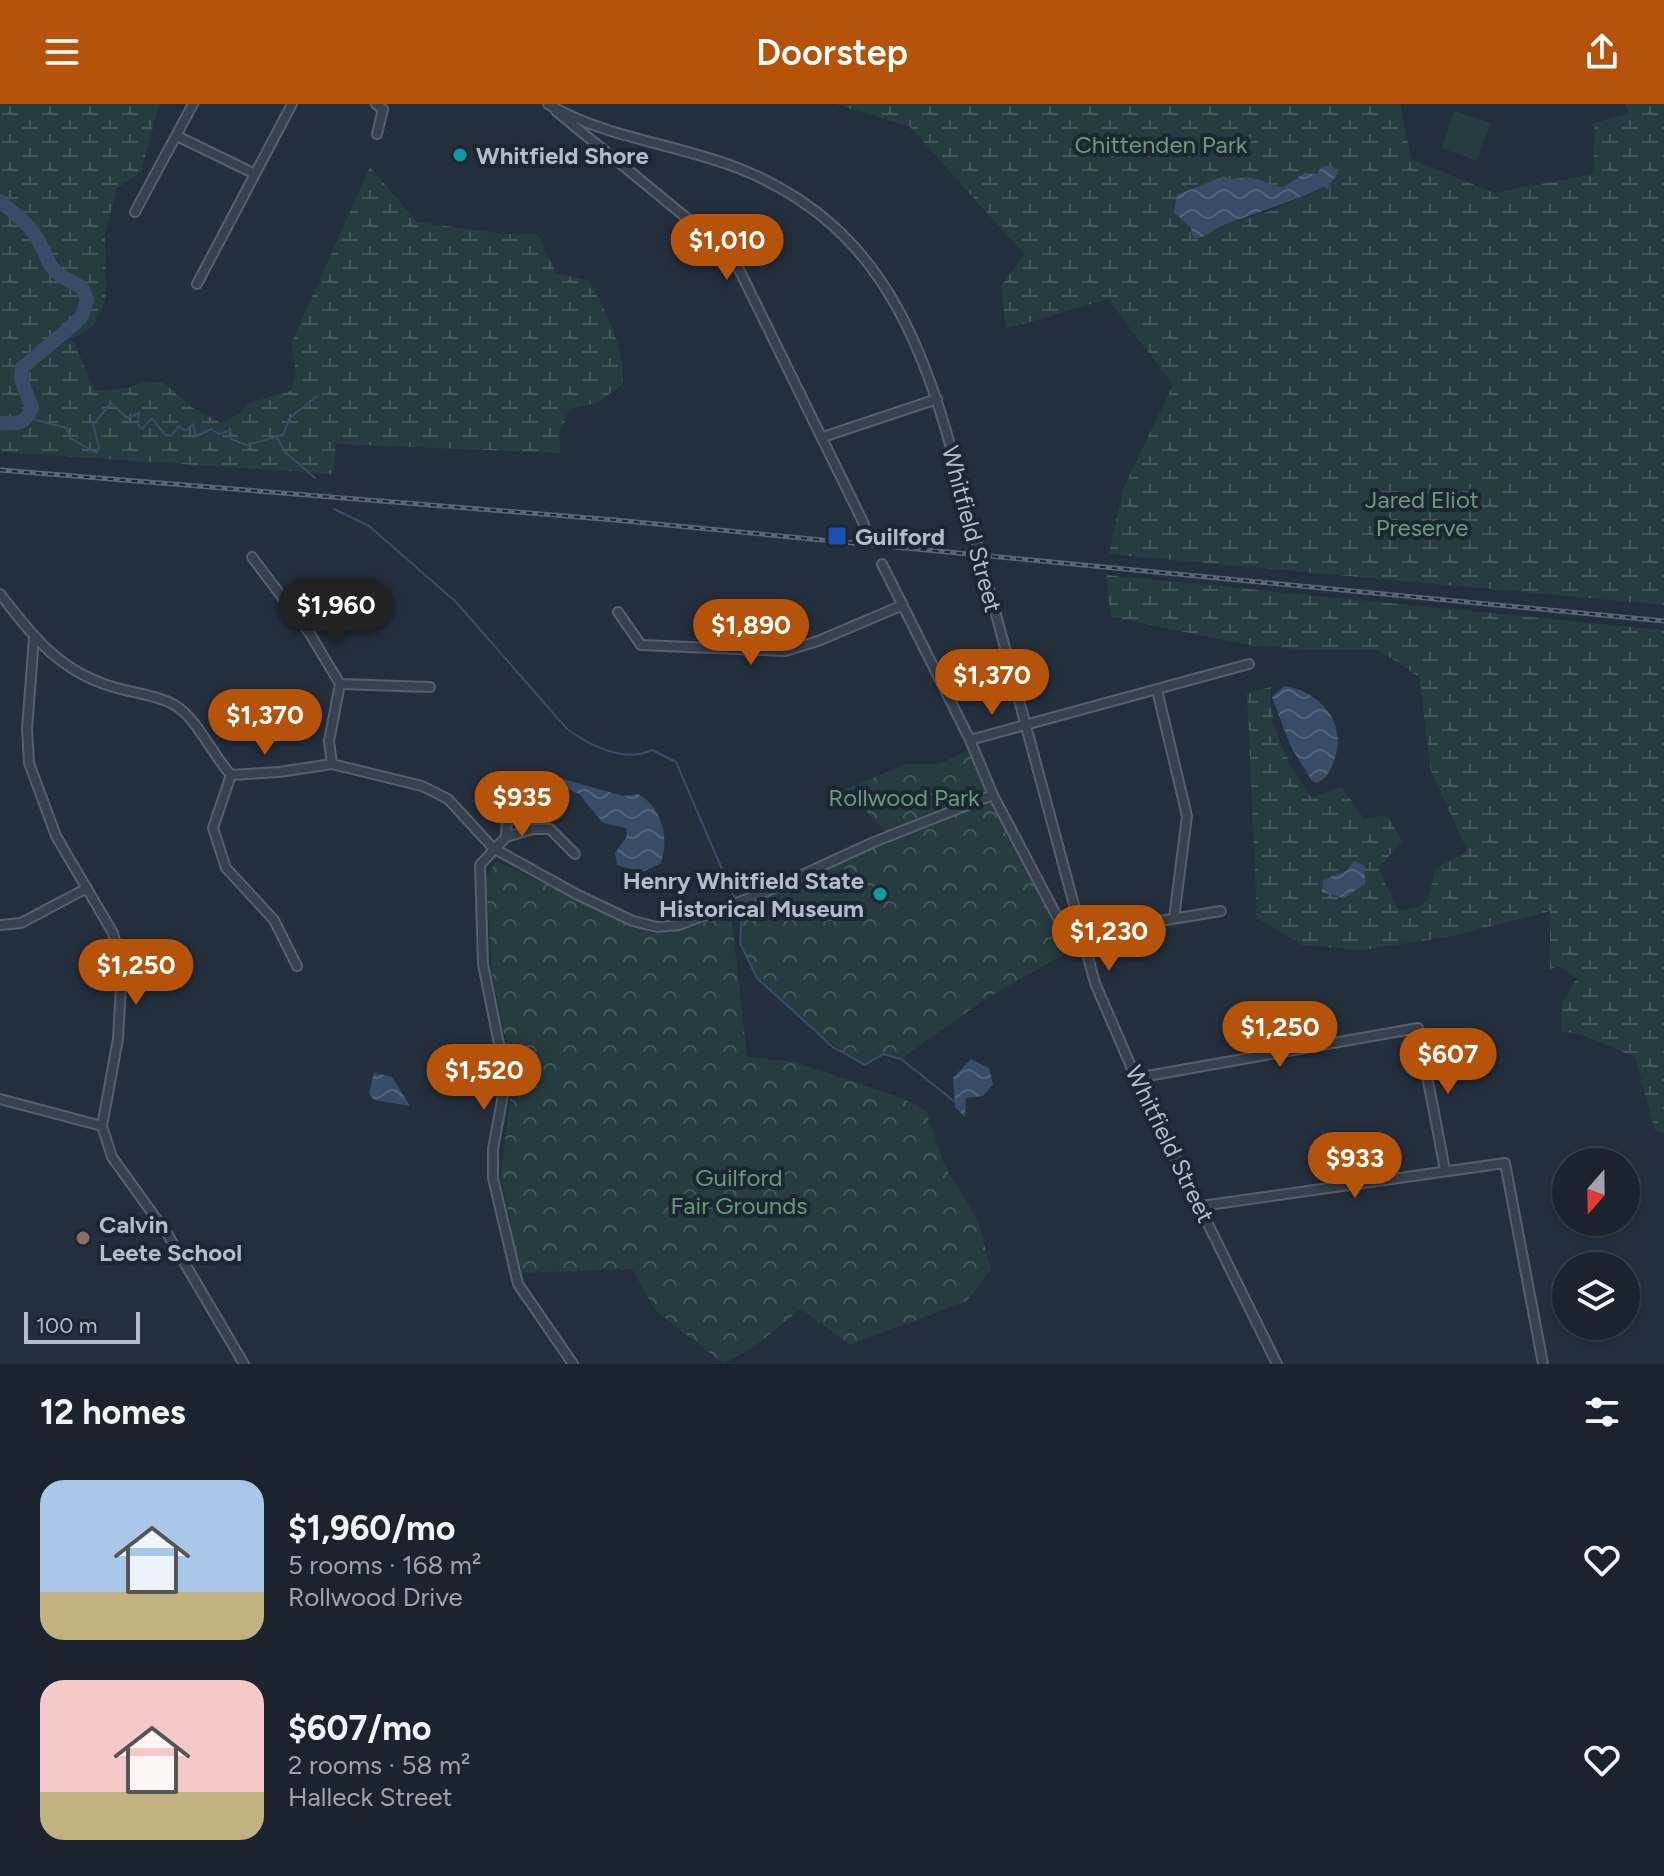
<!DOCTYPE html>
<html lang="en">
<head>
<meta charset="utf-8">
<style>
	body { margin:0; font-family:Figtree,sans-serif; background:#282f3a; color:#f1f3f6; height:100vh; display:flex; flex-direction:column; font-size:30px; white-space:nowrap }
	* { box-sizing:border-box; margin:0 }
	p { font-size:26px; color:#a0a4aa }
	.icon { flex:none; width:44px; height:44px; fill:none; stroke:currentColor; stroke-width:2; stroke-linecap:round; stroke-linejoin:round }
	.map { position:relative; height:1260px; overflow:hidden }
	.side { display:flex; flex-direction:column; background:#1b232e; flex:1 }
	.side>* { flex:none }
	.needle { width:52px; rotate:200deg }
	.controls { position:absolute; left:1552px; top:1044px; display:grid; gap:16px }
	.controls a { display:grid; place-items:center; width:88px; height:88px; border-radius:50%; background:#1b232e; box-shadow:0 2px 6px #0004,0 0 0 2px #39404a; font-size:40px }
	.scale { position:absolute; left:24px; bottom:20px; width:116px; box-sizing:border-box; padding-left:8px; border:4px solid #b4bcc9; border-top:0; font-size:22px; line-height:28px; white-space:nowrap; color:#b4bcc9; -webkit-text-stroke:6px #1d2633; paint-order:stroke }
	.price { position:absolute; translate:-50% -68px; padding:0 18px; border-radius:28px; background:#b45309; color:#fff; font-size:26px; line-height:52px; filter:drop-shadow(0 2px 4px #0008) }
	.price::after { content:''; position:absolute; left:50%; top:48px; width:24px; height:18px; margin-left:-12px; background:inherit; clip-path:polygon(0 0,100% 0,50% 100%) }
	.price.on { background:#222; color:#fff }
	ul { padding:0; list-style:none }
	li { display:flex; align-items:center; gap:24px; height:200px; padding:0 40px }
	li span { display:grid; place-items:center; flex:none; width:224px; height:160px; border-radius:24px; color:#555 }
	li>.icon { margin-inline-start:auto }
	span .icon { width:96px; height:96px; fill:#fffc; stroke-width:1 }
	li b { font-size:34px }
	h2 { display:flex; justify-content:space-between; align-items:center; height:96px; padding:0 40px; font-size:34px }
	header { display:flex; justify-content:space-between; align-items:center; height:104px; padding:0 40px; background:#b45309; color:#fff; font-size:36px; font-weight:600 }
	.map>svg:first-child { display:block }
	.grass { fill:#263c3f }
	.forest { fill:url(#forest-crowns) }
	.wetland { fill:url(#wetland-marsh); fill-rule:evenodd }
	.water { fill:url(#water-waves) }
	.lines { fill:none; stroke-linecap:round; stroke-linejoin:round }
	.stream { stroke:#394c67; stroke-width:2 }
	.river { stroke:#394c67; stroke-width:14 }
	.minor-casing { stroke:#565f6c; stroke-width:12 }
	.minor { stroke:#38414e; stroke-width:8 }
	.rail-casing { stroke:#5a6575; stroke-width:5 }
	.rail { stroke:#1d2633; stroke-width:2; stroke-dasharray:6; stroke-linecap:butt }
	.minor-bridge-casing { stroke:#565f6c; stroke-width:12; stroke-linecap:butt }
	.minor-bridge { stroke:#38414e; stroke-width:8 }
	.culture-dot { fill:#0f9aa8; stroke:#1d2633; stroke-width:3 }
	.transit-dot { fill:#1a4fb4; stroke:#1d2633; stroke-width:3 }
	.education-dot { fill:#8d6e63; stroke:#1d2633; stroke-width:3 }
	.labels { text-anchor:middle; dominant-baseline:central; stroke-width:8; stroke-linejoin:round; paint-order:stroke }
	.park-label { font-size:24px; fill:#6b9a76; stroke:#1d2633 }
	.poi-label { font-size:24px; font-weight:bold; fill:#b4bcc9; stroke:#1d2633; text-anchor:start }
	.street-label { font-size:24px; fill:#b4bcc9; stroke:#1d2633 }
</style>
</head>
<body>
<header><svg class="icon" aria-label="menu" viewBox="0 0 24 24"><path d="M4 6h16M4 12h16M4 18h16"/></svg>Doorstep<svg class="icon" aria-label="share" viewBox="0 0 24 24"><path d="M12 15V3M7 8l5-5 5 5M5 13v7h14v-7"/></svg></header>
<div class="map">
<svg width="1664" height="1260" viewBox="0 0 1664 1260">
	<defs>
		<pattern id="forest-crowns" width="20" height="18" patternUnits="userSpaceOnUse" patternTransform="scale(2)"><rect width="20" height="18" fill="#263c3f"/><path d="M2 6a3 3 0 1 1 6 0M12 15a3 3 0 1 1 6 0" fill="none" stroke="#435659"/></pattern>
		<pattern id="wetland-marsh" width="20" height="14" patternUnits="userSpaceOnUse" patternTransform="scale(2)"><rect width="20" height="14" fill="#263c3f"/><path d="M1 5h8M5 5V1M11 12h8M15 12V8" fill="none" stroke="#435659"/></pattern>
		<pattern id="water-waves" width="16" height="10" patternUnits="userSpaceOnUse" patternTransform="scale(2)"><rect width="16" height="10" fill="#394c67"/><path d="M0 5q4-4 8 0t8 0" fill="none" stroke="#53647b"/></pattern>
	</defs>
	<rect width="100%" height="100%" fill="#242f3e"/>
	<!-- grass -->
	<path class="grass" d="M1454,7L1491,19L1476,57L1442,44Z"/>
	<!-- forest -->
	<g class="forest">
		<path d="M974,644L1066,849L984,896L901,955L885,951L865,961C849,957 756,879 751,864C748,856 741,844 740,835C739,821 743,813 737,799L889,731L845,686L906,660H939Z"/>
		<path d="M496,757L653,830L731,809L747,953L796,958L904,995L926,1007L944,1060L978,1117L991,1166L967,1197L850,1241L801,1205L752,1244L724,1260L655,1206L632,1165L520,1169L501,1071L513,972L492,869L486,775Z"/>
	</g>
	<!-- wetland -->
	<g class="wetland">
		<path d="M0,0H159L141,68L117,84L105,130L106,195L93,222L73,235L94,287L128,284L145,277L164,279L191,303L222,319L241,308L248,299L291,287L296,269L291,240L370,63L417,118L504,130H538L556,169L590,177C607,212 624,241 623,280L597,299L569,305L560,330V349L336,340L333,370L0,348Z"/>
		<path d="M836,0H1400L1411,55L1494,89L1593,70L1595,19L1629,9L1625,0H1664V501L1109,450L1123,385L1173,281L1108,195L1006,225L1001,182L1024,150L910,23ZM1328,62L1331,85L1324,83L1270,107L1217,123L1199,135L1191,124L1229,75C1250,73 1263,82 1283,83L1305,69L1317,71L1322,63Z"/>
		<path d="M1106,471L1664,526V1029L1655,1026L1635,953L1582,931L1562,927V899L1577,874L1559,862L1550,865V807L1453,832L1362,846L1302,841L1257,814L1247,589L1271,583C1268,624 1288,659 1311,693L1342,683L1364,715L1387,711L1402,737L1380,762L1382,773L1399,807C1437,800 1425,797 1436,765L1467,746L1431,667L1419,573L1379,546H1311L1249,541L1111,513Z"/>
	</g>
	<!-- water -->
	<g class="water">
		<path d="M1332,61L1338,69L1330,80L1331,86L1323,83C1290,99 1255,109 1221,122C1210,127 1206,135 1193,134L1191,124L1174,108L1177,91L1224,72C1233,77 1241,73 1251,74C1262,75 1271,83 1283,83L1305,69L1317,70L1321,63Z"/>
		<path d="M1284,582C1320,587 1347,619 1335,654C1331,666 1328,673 1317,679L1312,677L1291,643L1272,593Z"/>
		<path d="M549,671L623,692L638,690C661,702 671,736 660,760L642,768L617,761L615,749L627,732L626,724L603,719L579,690L551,678Z"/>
		<path d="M1354,757L1365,762V780L1344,794L1322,788L1323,776L1346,767Z"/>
		<path d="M971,955L989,964L993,980L983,992L966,994L965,1013L955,1003L953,974Z"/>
		<path d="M374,969L392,973L410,1002L374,996L369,989Z"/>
	</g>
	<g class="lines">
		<!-- stream -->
		<g class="stream">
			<path d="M28,314L67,324L70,334L96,349L99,343L93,321L111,299L127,314L139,309L138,321L142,325L152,314L165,331L171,332L179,322L186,327L193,320L196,332L211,325L219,330L231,326V335L247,341L283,331L290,314L317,292"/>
			<path d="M276,332L285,348L315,374"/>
			<path d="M334,405L369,422L456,498L567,625C591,642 624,659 652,646L676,658L734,793"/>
			<path d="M739,804L742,811L740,839L757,874L833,943L865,961L883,950L901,955L955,998"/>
		</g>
		<!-- river -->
		<path class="river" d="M0,97C11,107 24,116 33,128C55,160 40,164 82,183L87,196L81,214L22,264L21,275L32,304C25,321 17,320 0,319"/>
		<!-- minor casing -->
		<g class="minor-casing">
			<g id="minor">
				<path d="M376,0L383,5L377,30"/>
				<path d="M548,0C605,34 677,40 738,64C906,130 934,282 976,436"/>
				<path d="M556,7L732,151L864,420"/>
				<path d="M177,32L253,69"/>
				<path d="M135,108L193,0"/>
				<path d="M197,180L292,0"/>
				<path d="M823,333L937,295"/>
				<path d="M252,453L310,530L340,580L329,637L332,660"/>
				<path d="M882,460L970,636L993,691L1062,822L1079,830L1221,807"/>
				<path d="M983,462L1095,879L1136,974L1277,1260"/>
				<path d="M0,490C33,532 57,565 110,582C130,589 162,591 179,604C198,618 213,651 231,671L279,668L332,660L422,682L448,695L493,744L578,791L633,817L657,823L679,821L765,788L874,738L993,691"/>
				<path d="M618,508L641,541L785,547L818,537L903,501"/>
				<path d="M34,534L27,625L29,659L56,732L113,829L122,865L118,935L102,1022L112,1053L168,1131L244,1260"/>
				<path d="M340,580L430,583"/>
				<path d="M1157,586L1187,712L1174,814"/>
				<path d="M970,636L1249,560"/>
				<path d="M231,671L213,724L226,764L274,816L297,862"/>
				<path d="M520,699L507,714L506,733L480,761L483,860L506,975L493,1045V1074L518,1180L573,1260"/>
				<path d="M506,733L533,725H550L575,750"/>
				<path d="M0,821L21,819L87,784"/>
				<path d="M1136,974L1418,924L1445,1066"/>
				<path d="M0,995L102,1022"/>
				<path d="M1201,1102L1505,1059L1543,1260"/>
			</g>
		</g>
		<!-- minor -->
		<use href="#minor" class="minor"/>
		<!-- rail casing -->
		<g class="rail-casing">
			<path id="rail" d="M0,366L615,416L1664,517"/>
		</g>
		<!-- rail -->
		<use href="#rail" class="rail"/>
		<!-- minor-bridge casing -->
		<g class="minor-bridge-casing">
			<path id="minor-bridge" d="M976,436L983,462"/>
		</g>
		<!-- minor-bridge -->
		<use href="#minor-bridge" class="minor-bridge"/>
	</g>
	<!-- markers -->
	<g class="culture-dot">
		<circle cx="460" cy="51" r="8"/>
		<circle cx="880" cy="790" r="8"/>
	</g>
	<rect class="transit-dot" x="827" y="422" width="20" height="20" rx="4"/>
	<circle class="education-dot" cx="83" cy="1134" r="8"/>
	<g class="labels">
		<!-- park labels -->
		<g class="park-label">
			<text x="1161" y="40">Chittenden Park</text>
			<text x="1422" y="395">Jared Eliot<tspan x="1422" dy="28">Preserve</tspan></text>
			<text x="904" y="693">Rollwood Park</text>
			<text x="739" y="1073">Guilford<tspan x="739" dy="28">Fair Grounds</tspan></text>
		</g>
		<!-- poi labels -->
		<g class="poi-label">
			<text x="476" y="51">Whitfield Shore</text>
			<text x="855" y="432">Guilford</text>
			<text x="864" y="776" text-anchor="end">Henry Whitfield State<tspan x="864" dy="28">Historical Museum</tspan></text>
			<text x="99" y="1120">Calvin<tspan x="99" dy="28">Leete School</tspan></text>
		</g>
		<!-- street labels -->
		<g class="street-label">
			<text transform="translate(972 425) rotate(75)">Whitfield Street</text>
			<text transform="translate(1170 1040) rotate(64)">Whitfield Street</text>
		</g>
	</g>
</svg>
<div class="controls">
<a><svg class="needle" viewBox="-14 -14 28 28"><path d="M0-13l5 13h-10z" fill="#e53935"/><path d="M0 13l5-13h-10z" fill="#a0a4aa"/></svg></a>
<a><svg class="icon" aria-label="layers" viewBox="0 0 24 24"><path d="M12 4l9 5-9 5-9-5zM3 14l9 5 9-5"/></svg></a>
</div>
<div class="scale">100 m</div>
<b class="price" style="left:727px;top:178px">$1,010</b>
<b class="price on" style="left:336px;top:543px">$1,960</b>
<b class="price" style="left:751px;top:563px">$1,890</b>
<b class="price" style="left:992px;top:613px">$1,370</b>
<b class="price" style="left:265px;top:653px">$1,370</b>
<b class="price" style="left:522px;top:735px">$935</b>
<b class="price" style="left:1109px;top:869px">$1,230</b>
<b class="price" style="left:136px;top:903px">$1,250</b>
<b class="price" style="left:1280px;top:965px">$1,250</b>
<b class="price" style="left:1448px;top:992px">$607</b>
<b class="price" style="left:484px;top:1008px">$1,520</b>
<b class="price" style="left:1355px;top:1096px">$933</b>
</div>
<section class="side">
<h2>12 homes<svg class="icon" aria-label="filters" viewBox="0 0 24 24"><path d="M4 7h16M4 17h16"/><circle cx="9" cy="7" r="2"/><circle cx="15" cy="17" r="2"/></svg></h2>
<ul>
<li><span style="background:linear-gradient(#a9c7e8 70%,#c2b280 0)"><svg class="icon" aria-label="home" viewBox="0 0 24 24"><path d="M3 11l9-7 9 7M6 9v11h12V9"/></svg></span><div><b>$1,960/mo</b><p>5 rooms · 168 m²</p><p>Rollwood Drive</p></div><svg class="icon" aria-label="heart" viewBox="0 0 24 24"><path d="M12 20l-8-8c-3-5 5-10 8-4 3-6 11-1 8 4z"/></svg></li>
<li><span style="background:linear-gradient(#f6c9c9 70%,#c2b280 0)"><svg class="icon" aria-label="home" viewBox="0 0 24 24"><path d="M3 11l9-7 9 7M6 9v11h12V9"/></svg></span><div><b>$607/mo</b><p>2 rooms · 58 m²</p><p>Halleck Street</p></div><svg class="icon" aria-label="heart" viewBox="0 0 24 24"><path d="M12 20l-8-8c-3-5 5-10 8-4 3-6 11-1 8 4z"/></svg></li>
</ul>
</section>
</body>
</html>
